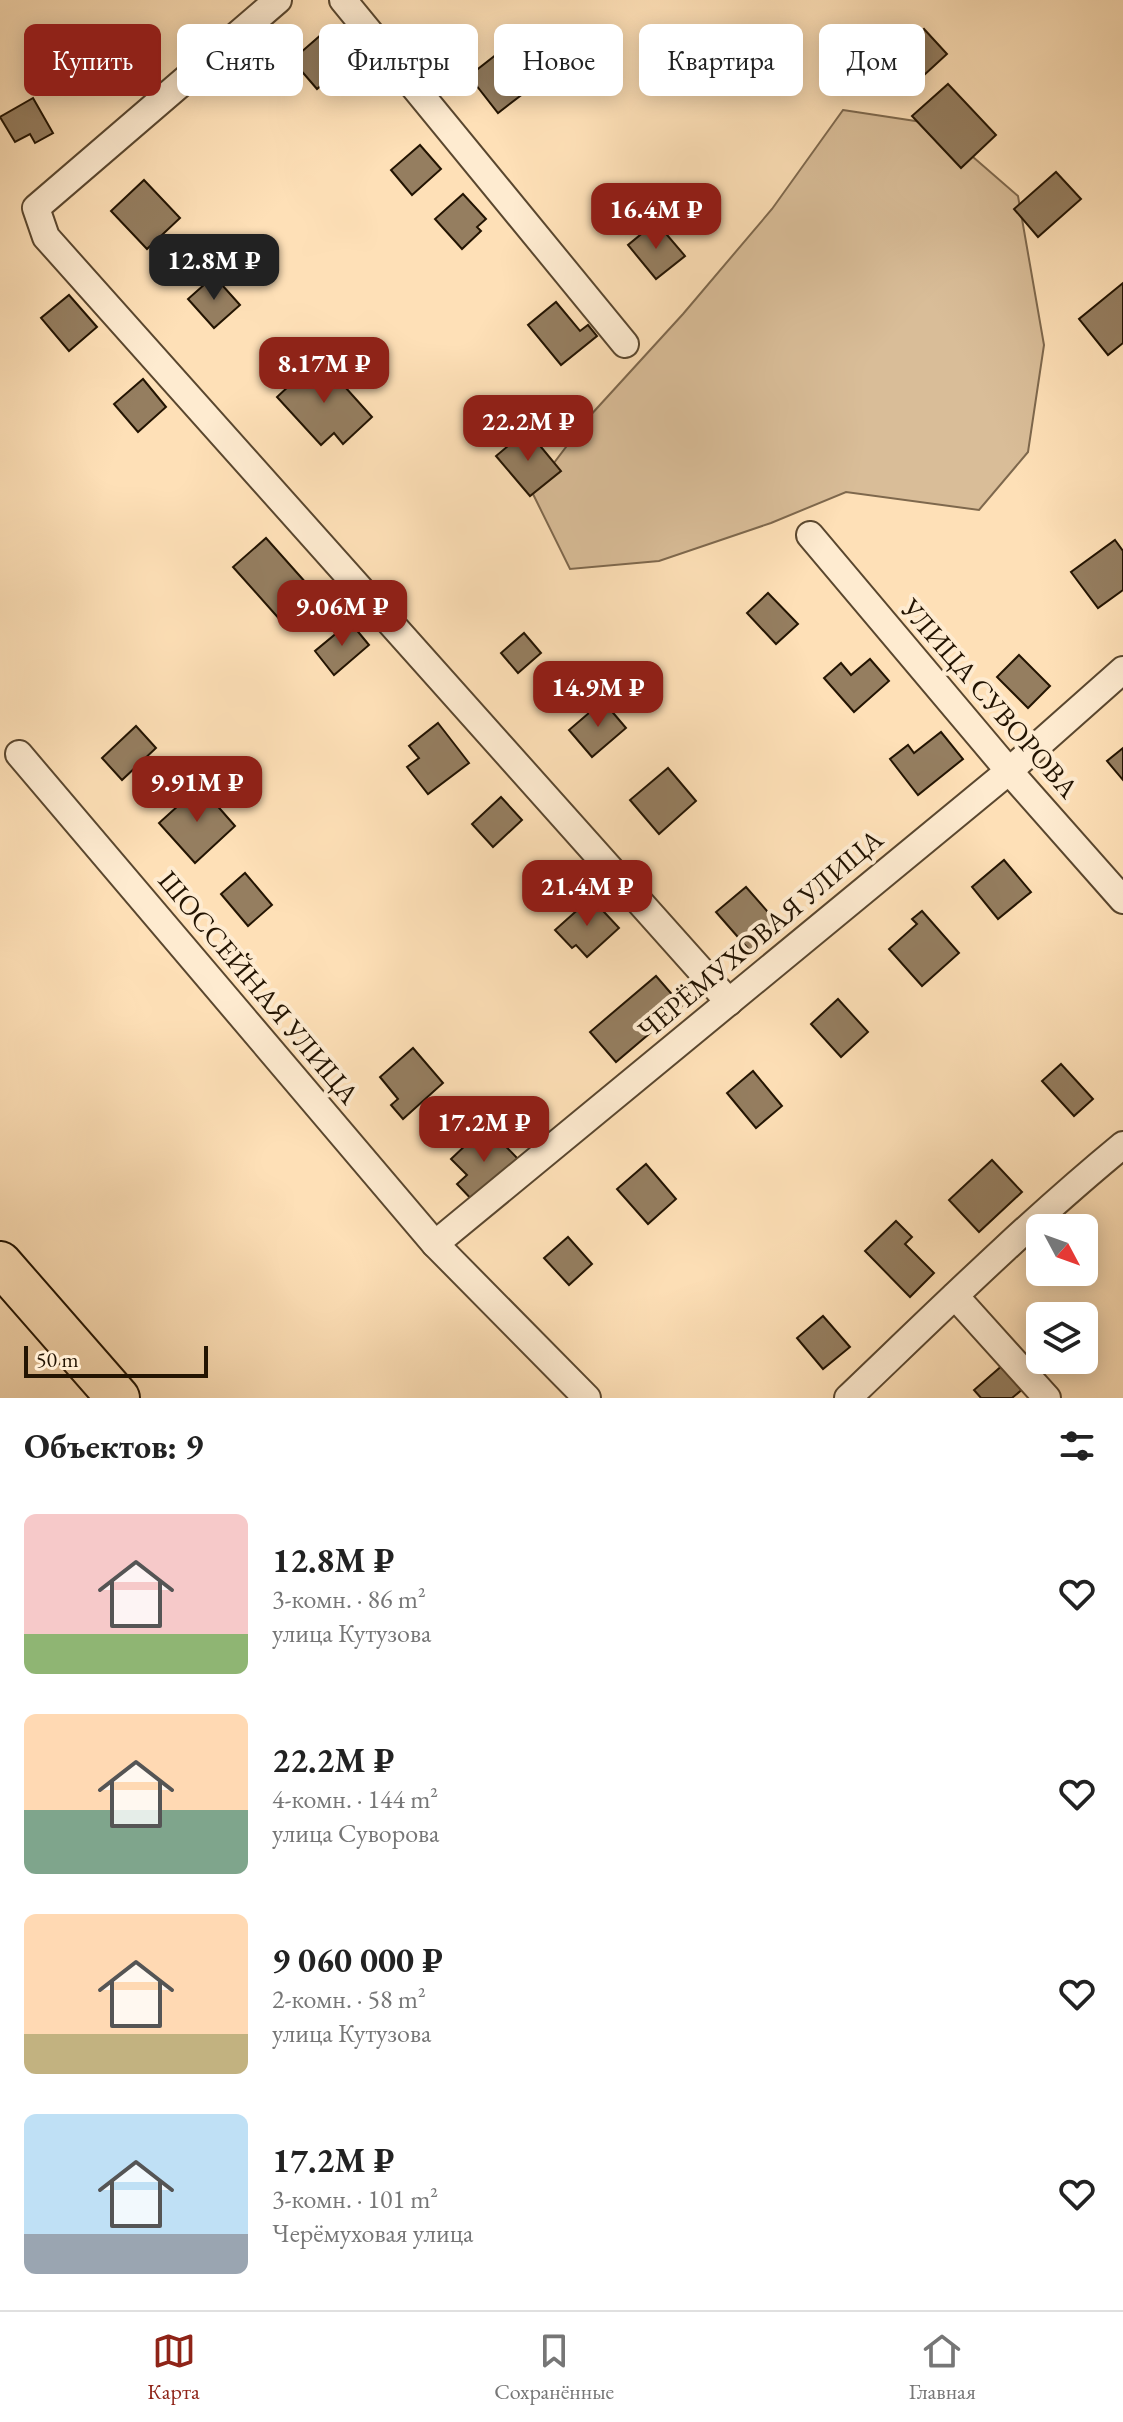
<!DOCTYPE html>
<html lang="ru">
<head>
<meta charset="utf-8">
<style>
	body { margin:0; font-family:"EB Garamond",serif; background:#f6f6f6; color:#222; height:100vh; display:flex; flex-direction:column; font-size:30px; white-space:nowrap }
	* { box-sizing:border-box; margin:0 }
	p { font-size:26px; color:#767676 }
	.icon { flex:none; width:44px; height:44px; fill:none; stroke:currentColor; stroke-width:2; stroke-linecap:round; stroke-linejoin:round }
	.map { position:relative; height:1398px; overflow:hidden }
	.details { display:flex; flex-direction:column; background:#fff; flex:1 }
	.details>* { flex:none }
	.hud { position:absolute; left:24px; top:24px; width:1076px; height:72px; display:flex; gap:16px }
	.needle { width:52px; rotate:131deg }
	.tools { position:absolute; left:1026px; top:1214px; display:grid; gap:16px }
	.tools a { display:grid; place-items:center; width:72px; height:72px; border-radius:12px; background:#fff; box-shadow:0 4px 20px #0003; font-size:40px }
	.scale { position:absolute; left:24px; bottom:20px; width:184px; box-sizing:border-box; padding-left:8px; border:4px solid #231402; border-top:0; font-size:22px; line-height:28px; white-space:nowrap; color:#231402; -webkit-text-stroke:6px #feebd0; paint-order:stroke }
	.price { position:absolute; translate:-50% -68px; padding:0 18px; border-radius:16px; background:#8f2418; color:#fff; font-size:26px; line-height:52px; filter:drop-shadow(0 2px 4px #0008) }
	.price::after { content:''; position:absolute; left:50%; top:48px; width:24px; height:18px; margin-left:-12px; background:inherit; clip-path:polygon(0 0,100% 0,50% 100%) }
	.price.on { background:#222; color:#fff }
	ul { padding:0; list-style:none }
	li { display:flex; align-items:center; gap:24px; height:200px; padding:0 24px }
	li span { display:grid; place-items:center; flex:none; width:224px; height:160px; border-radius:12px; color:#555 }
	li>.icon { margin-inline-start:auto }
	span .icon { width:96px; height:96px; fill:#fffc; stroke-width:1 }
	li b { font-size:34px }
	h2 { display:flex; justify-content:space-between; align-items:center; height:96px; padding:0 24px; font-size:34px }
	.tag { padding:0 28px; border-radius:12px; background:#fff; box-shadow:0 4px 20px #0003; font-size:28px; line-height:72px }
	.tag.on { background:#8f2418; color:#fff }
	.tabs { display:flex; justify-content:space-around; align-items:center; height:112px; border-top:2px solid #e0e0e0; background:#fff; font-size:22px; color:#767676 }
	.tabs a { display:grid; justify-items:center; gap:4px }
	.tabs .on { color:#8f2418 }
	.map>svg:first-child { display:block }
	.green { fill:#d9bd98; stroke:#7e684d; stroke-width:2 }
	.building { fill:#957e60; stroke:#231402; stroke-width:2 }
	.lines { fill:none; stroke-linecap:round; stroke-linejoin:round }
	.street-casing { stroke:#5a472f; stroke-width:30 }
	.primary-casing { stroke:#231402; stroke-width:46 }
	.street { stroke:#feebd0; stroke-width:26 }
	.primary { stroke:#fee0b7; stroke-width:42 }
	.labels { text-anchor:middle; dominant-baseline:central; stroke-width:8; stroke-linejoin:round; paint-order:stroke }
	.street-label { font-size:28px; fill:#231402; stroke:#feebd0 }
</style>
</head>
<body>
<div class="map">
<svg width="1123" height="1398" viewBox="0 0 1123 1398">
	<rect width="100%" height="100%" fill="#fee0b7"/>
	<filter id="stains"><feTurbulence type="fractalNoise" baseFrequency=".0025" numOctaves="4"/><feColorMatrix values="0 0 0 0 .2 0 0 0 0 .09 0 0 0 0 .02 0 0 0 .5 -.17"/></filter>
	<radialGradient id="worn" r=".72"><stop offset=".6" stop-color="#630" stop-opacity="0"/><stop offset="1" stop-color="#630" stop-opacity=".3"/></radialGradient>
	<!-- green -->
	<path class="green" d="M843,110L935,124L1018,196L1044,345L1028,452L979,510L846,492L771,523L659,561L570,569L532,492L588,418L683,314L772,209Z"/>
	<!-- building -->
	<g class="building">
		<path d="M924,29L947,54L911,87L888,62Z"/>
		<path d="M123,33L147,62L110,94L86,64Z"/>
		<path d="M322,34L347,63L317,89L292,60Z"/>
		<path d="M516,39L545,77L498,113L469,76Z"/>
		<path d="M948,84L996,135L961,168L912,116Z"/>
		<path d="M33,98L53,133L35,143L30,134L15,142L0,117Z"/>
		<path d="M420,145L441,169L412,195L391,170Z"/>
		<path d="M1056,172L1081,199L1038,237L1014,209Z"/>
		<path d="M144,180L180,218L147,249L111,211Z"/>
		<path d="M463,194L486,219L477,227L481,231L462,249L435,219Z"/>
		<path d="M656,222L685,256L656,279L628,245Z"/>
		<path d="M214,276L240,305L214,328L188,299Z"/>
		<path d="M1123,283V343L1108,355L1079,319Z"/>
		<path d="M69,295L97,327L69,351L41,318Z"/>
		<path d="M556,302L580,331L588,325L597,336L561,365L528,325Z"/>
		<path d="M319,358L372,417L343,444L334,433L321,445L277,397Z"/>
		<path d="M143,379L166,407L138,432L114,404Z"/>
		<path d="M527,430L561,471L530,496L496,456Z"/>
		<path d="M266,538L315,593L282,622L233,567Z"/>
		<path d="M1115,540L1123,551V590L1098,608L1071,572Z"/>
		<path d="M768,593L798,624L776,644L747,613Z"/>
		<path d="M350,622L369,645L334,675L315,651Z"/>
		<path d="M524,633L541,653L518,673L501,653Z"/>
		<path d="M1019,655L1050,686L1028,708L997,677Z"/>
		<path d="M870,659L889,681L854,712L824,678L841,663L851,675Z"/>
		<path d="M603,701L626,728L592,757L569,730Z"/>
		<path d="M438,723L469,763L428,794L407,767L419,758L409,746Z"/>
		<path d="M136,726L156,748L122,780L102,758Z"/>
		<path d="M941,732L963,759L918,795L890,759L908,745L914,753Z"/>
		<path d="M1123,748V780L1107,761Z"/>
		<path d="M668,768L696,801L659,834L630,800Z"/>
		<path d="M200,786L235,826L195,863L159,823Z"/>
		<path d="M501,797L522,820L493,847L472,824Z"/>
		<path d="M1004,860L1031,892L998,919L972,887Z"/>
		<path d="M245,873L272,905L248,926L221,894Z"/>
		<path d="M746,887L781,927L751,952L716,912Z"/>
		<path d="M591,898L619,928L587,957L576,945L572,948L555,930Z"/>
		<path d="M922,911L959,953L922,986L889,949L917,924L912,919Z"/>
		<path d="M656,976L682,1006L616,1062L590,1032Z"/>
		<path d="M838,999L868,1032L841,1057L811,1024Z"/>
		<path d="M413,1048L443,1083L403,1119L391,1105L398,1099L380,1077Z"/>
		<path d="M1061,1064L1093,1099L1074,1116L1042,1081Z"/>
		<path d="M753,1071L782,1106L756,1128L727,1093Z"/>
		<path d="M486,1126L520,1161L476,1204L457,1184L467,1175L451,1159Z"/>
		<path d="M992,1160L1022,1192L979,1232L949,1200Z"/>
		<path d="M646,1164L676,1199L648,1224L617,1189Z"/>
		<path d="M896,1221L912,1237L905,1244L934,1273L910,1297L865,1251Z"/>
		<path d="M568,1237L592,1264L569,1285L544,1258Z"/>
		<path d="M823,1316L850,1347L823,1369L797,1338Z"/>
		<path d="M1004,1364L1024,1388L1012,1398H981L974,1390Z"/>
	</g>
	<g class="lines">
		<!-- street casing -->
		<g class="street-casing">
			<g id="street">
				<path d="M278,0L36,208L46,237L729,1002"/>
				<path d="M343,0L625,344"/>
				<path d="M810,535L1009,771L1123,900"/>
				<path d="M19,754L435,1244L587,1398"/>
				<path d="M435,1244L1009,771L1123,670"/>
				<path d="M955,1296L1047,1398"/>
				<path d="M848,1398C938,1312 1027,1224 1123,1145"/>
			</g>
		</g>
		<!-- primary casing -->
		<g class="primary-casing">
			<path id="primary" d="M0,1263L118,1398"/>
		</g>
		<!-- street -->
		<use href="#street" class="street"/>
		<!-- primary -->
		<use href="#primary" class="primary"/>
	</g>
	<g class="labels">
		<!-- street labels -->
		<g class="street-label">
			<text transform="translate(990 698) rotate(49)">УЛИЦА СУВОРОВА</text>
			<text transform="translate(760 934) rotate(-40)">ЧЕРЁМУХОВАЯ УЛИЦА</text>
			<text transform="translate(259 987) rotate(50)">ШОССЕЙНАЯ УЛИЦА</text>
		</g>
	</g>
	<rect width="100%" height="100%" filter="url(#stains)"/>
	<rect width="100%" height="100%" fill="url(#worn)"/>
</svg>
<div class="tools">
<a><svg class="needle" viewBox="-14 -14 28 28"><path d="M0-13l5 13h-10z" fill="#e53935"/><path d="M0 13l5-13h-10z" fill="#767676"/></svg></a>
<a><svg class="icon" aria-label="layers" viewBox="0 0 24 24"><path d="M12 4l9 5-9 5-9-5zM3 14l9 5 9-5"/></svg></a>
</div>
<div class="scale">50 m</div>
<b class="price" style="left:656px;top:251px">16.4M ₽</b>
<b class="price on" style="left:214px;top:302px">12.8M ₽</b>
<b class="price" style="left:324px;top:405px">8.17M ₽</b>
<b class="price" style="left:528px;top:463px">22.2M ₽</b>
<b class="price" style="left:342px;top:648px">9.06M ₽</b>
<b class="price" style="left:598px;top:729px">14.9M ₽</b>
<b class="price" style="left:197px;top:824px">9.91M ₽</b>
<b class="price" style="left:587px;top:928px">21.4M ₽</b>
<b class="price" style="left:484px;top:1164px">17.2M ₽</b>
<div class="hud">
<a class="tag on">Купить</a>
<a class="tag">Снять</a>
<a class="tag">Фильтры</a>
<a class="tag">Новое</a>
<a class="tag">Квартира</a>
<a class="tag">Дом</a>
</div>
</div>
<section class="details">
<h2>Объектов: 9<svg class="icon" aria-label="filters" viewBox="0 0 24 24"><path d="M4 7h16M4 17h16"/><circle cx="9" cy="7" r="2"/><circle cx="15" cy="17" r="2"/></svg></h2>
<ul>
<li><span style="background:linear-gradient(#f6c9c9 75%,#8fb573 0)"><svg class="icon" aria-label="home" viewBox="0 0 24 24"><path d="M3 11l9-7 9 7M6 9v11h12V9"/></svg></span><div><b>12.8M ₽</b><p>3-комн. · 86 m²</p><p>улица Кутузова</p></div><svg class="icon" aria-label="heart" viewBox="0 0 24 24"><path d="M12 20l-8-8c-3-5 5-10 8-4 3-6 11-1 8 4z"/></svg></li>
<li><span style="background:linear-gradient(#ffd9b3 60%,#7fa58c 0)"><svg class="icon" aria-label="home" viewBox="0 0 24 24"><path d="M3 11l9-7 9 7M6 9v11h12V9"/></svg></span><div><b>22.2M ₽</b><p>4-комн. · 144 m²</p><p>улица Суворова</p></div><svg class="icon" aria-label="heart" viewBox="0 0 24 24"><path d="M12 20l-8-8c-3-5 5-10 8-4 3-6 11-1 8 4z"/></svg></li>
<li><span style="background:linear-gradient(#ffd9b3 75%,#c2b280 0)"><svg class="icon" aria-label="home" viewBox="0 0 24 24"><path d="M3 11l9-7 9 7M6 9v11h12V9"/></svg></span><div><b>9 060 000 ₽</b><p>2-комн. · 58 m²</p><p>улица Кутузова</p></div><svg class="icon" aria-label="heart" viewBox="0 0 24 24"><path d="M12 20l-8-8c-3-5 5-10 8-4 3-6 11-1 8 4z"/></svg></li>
<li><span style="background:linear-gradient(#bfe0f5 75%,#9aa5b1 0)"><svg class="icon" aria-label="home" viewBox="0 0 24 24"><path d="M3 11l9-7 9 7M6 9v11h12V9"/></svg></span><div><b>17.2M ₽</b><p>3-комн. · 101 m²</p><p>Черёмуховая улица</p></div><svg class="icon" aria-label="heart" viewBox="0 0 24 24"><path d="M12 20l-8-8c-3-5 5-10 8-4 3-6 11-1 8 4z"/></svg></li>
</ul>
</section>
<nav class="tabs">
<a class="on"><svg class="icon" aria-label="map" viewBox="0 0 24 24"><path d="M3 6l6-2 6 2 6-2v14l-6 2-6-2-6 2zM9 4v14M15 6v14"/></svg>Карта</a>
<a><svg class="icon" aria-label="saved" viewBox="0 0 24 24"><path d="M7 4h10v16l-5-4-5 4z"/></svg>Сохранённые</a>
<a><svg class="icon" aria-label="home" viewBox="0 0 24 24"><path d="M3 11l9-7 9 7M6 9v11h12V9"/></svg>Главная</a>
</nav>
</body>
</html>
